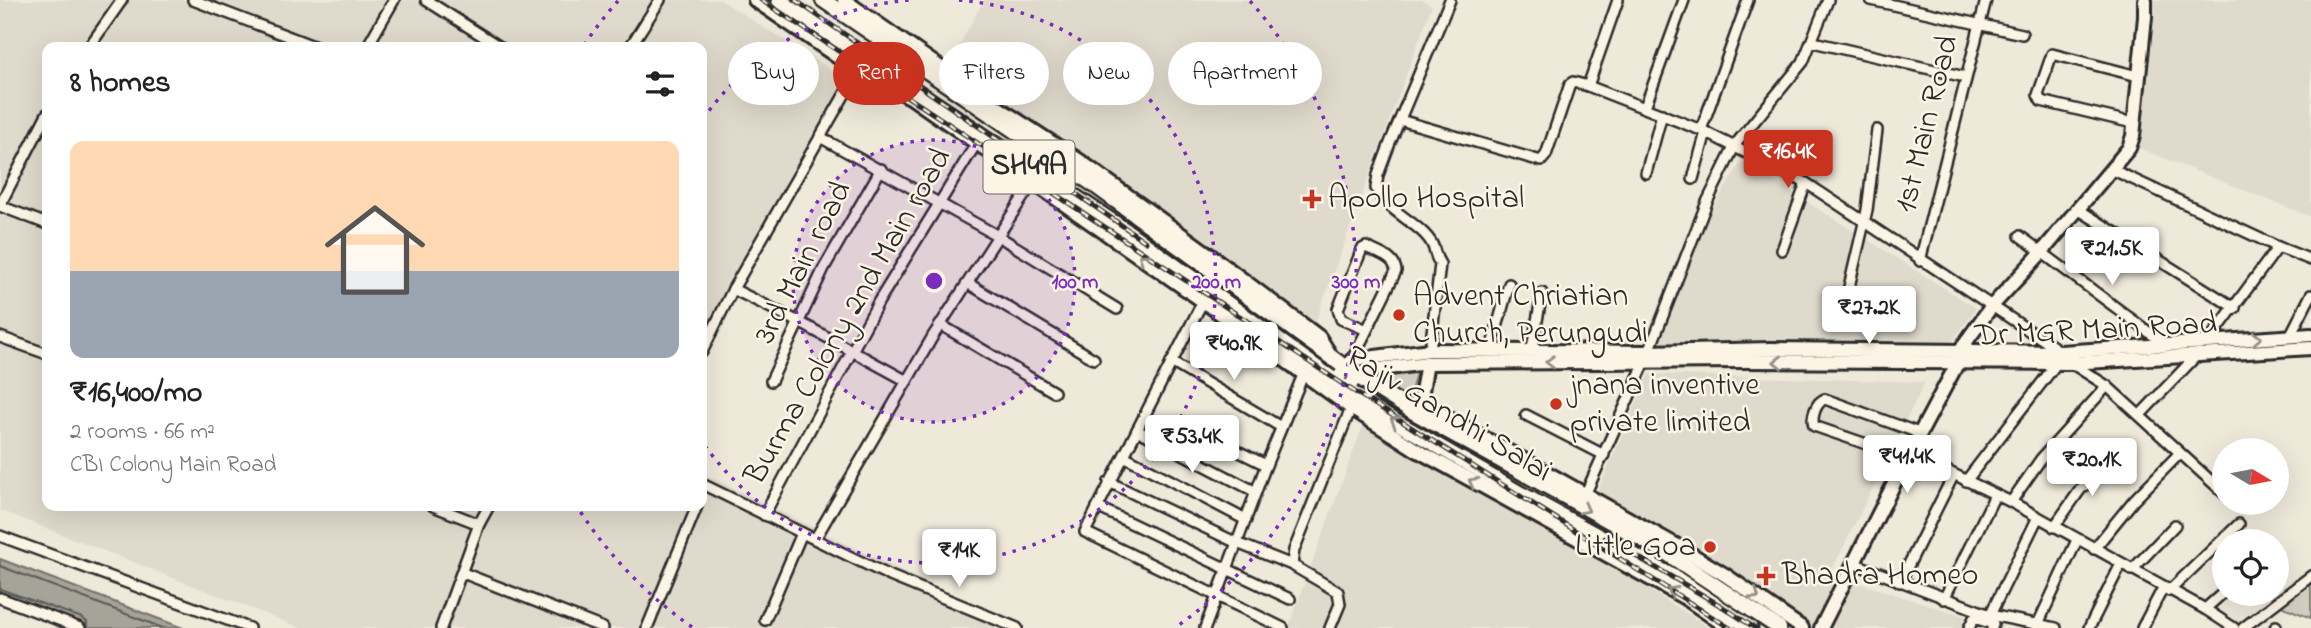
<!DOCTYPE html>
<html lang="en">
<head>
<meta charset="utf-8">
<style>
	body { margin:0; font-family:"Indie Flower",sans-serif; background:#f2f2f2; color:#222; height:100vh; display:flex; flex-direction:column; font-size:26px; white-space:nowrap }
	* { box-sizing:border-box; margin:0 }
	p { font-size:23px; color:#767676 }
	.icon { flex:none; width:38px; height:38px; fill:none; stroke:currentColor; stroke-width:2; stroke-linecap:round; stroke-linejoin:round }
	.map { position:relative; flex:1; overflow:hidden }
	.sheet { position:absolute; left:42px; top:42px; width:665px; height:469px; display:flex; flex-direction:column; background:#fff; border-radius:14px; box-shadow:0 7px 28px #0002 }
	.sheet>* { flex:none }
	.guide { position:absolute; left:728px; top:42px; width:665px; height:63px; display:flex; gap:14px }
	.needle { width:46px; rotate:100deg }
	.tools { position:absolute; left:2212px; top:438px; display:grid; gap:14px }
	.tools a { display:grid; place-items:center; width:77px; height:77px; border-radius:50%; background:#fff; box-shadow:0 7px 28px #0002; font-size:35px }
	.price { position:absolute; translate:-50% -60px; padding:0 16px; border-radius:7px; background:#fff; color:#222; font-size:23px; line-height:46px; filter:drop-shadow(0 2px 4px #0008) }
	.price::after { content:''; position:absolute; left:50%; top:42px; width:21px; height:16px; margin-left:-10px; background:inherit; clip-path:polygon(0 0,100% 0,50% 100%) }
	.price.selected { background:#c8321e; color:#fff }
	ul { padding:0; list-style:none }
	li { display:grid; align-content:center; gap:14px; height:371px; padding:0 28px }
	li span { display:grid; place-items:center; height:217px; border-radius:14px; color:#555 }
	li>.icon { margin-inline-start:auto }
	span .icon { width:126px; height:126px; fill:#fffc; stroke-width:1 }
	li b { font-size:30px }
	h2 { display:flex; justify-content:space-between; align-items:center; height:84px; padding:0 28px; font-size:30px }
	.chip { padding:0 24px; border-radius:32px; background:#fff; box-shadow:0 7px 28px #0002; font-size:24px; line-height:63px }
	.chip.selected { background:#c8321e; color:#fff }
	.map>svg:first-child { display:block }
	.built { fill:#e0dacc }
	.green { fill:#d2cdc0; stroke:#7e7c76; stroke-width:2 }
	.water { fill:#a6a399; stroke:#75736d; stroke-width:2 }
	.lines { fill:none; stroke-linecap:round; stroke-linejoin:round }
	.shore { stroke:#5c5b57; stroke-width:2 }
	.street-casing { stroke:#2b2b2b; stroke-width:14 }
	.secondary-casing { stroke:#2b2b2b; stroke-width:18 }
	.primary-casing { stroke:#2b2b2b; stroke-width:19 }
	.street { stroke:#fcf5e5; stroke-width:9 }
	.secondary { stroke:#fcf5e5; stroke-width:12 }
	.primary { stroke:#fcf5e5; stroke-width:14 }
	.rail-casing { stroke:#2b2b2b; stroke-width:5 }
	.rail { stroke:#fcf5e5; stroke-width:2.5; stroke-dasharray:8; stroke-linecap:butt }
	.oneway { stroke:#949088 }
	.ring { fill:none; stroke:#7b2cbf; stroke-width:3.5; stroke-dasharray:3.5 7 }
	.poi-dot { fill:#c8321e; stroke:#fcf5e5; stroke-width:2.5 }
	.labels { text-anchor:middle; dominant-baseline:central; stroke-width:5; stroke-linejoin:round; paint-order:stroke }
	.shield { fill:#fcf5e5; stroke:#6a6863; stroke-width:2 }
	.shield-label { font-size:30px; font-weight:bold; fill:#2b2b2b }
	.street-label { font-size:32px; fill:#2b2b2b; stroke:#fcf5e5 }
	.poi-label { font-size:32px; fill:#2b2b2b; stroke:#fcf5e5; text-anchor:start }
	.centre { fill:#7b2cbf; stroke:#fcf5e5; stroke-width:3.5 }
	.ring-label { font-size:21px; text-anchor:middle; font-weight:bold; fill:#7b2cbf; stroke:#fcf5e5; stroke-width:5; stroke-linejoin:round; paint-order:stroke }
</style>
</head>
<body>
<div class="map">
<svg width="2311" height="628" viewBox="0 0 2311 628">
	<rect width="100%" height="100%" fill="#efe9da"/>
	<filter id="ink" filterUnits="userSpaceOnUse"><feTurbulence type="fractalNoise" baseFrequency=".0143" numOctaves="2"/><feDisplacementMap in="SourceGraphic" scale="14" xChannelSelector="R" yChannelSelector="G"/><feConvolveMatrix kernelMatrix="1 2 1 2 8 2 1 2 1" color-interpolation-filters="sRGB"/></filter>
	<g filter="url(#ink)">
		<!-- built -->
		<g class="built">
			<path d="M0,0H721L850,82L702,360V47H47V506H702V473L1019,628H301L0,510Z"/>
			<path d="M984,0H1422L1432,5L1315,323L1205,240L947,68Z"/>
			<path d="M2153,0H2311V217L2131,145Z"/>
			<path d="M1742,161L1976,308L1947,349L1659,343L1710,213Z"/>
			<path d="M1649,374L1925,382L1830,574L2003,628H1817L1596,495Z"/>
			<path d="M1368,412L1710,628H1288Z"/>
		</g>
		<!-- green -->
		<g class="green">
			<path d="M1416,373L1408,403L1375,378Z"/>
			<path d="M2311,581V618L2281,606Z"/>
		</g>
		<!-- water -->
		<path class="water" d="M0,559L183,628H89L0,595Z"/>
		<g class="lines">
			<!-- shore -->
			<g class="shore">
				<path d="M0,566L163,628"/>
				<path d="M0,589L82,618L87,622V628"/>
			</g>
			<!-- street casing -->
			<g class="street-casing">
				<g id="street">
					<path d="M193,0L316,47"/>
					<path d="M426,0L500,47"/>
					<path d="M1871,0L2022,34"/>
					<path d="M1813,42L1965,77"/>
					<path d="M89,47L122,0"/>
					<path d="M367,47L394,0"/>
					<path d="M630,47L660,0"/>
					<path d="M1588,86L1618,0"/>
					<path d="M1645,107L1684,0"/>
					<path d="M1400,120L1541,161L1546,155L1570,84L1573,82L1588,86L1701,130L1806,183L2060,351"/>
					<path d="M2133,123L2041,101L2038,95L2052,54L2138,76"/>
					<path d="M1701,130L1748,0"/>
					<path d="M820,137L998,236L1117,309"/>
					<path d="M2111,169L2278,247L2311,260"/>
					<path d="M1646,173L1662,114"/>
					<path d="M1693,179L1706,132"/>
					<path d="M0,205L47,114"/>
					<path d="M0,206L47,224"/>
					<path d="M2076,208L2235,308"/>
					<path d="M2020,236L2166,345"/>
					<path d="M1782,250L1806,183"/>
					<path d="M1920,261L1986,0"/>
					<path d="M969,284L1094,359"/>
					<path d="M1849,287L1867,210L1877,130"/>
					<path d="M733,289L799,322L907,381"/>
					<path d="M1204,299L1085,532L1283,628"/>
					<path d="M941,325L1054,392"/>
					<path d="M2290,336L2311,295"/>
					<path d="M0,337L47,354"/>
					<path d="M2208,342L2278,247"/>
					<path d="M1491,349L1509,284"/>
					<path d="M1532,349L1542,293"/>
					<path d="M1430,350L1440,264C1434,255 1436,252 1432,244C1422,224 1384,210 1376,188L1378,175L1390,143L1450,0"/>
					<path d="M702,352L733,289L858,71"/>
					<path d="M1352,360L1367,330L1396,271C1395,257 1377,253 1366,247L1362,249L1338,309L1341,319L1367,330"/>
					<path d="M1171,362L1281,427"/>
					<path d="M2071,363L2107,386L2224,493"/>
					<path d="M771,381L824,268L881,169"/>
					<path d="M1526,415L1604,455"/>
					<path d="M2140,415L2199,353"/>
					<path d="M1137,430L1256,492"/>
					<path d="M1199,432L1266,465"/>
					<path d="M1910,453L2011,502L2205,609L2234,628"/>
					<path d="M1124,456L1246,520"/>
					<path d="M1907,458L1814,426C1811,417 1816,402 1825,399L1919,433"/>
					<path d="M1966,481L2057,363"/>
					<path d="M1109,482L1237,543L1292,565"/>
					<path d="M702,484L890,576L1017,628"/>
					<path d="M1585,495L1645,362L1707,202L1735,145L1803,62L1828,0"/>
					<path d="M2011,502L2041,459L2107,386"/>
					<path d="M433,506L479,524"/>
					<path d="M1097,507L1290,599"/>
					<path d="M764,515L879,301L976,144"/>
					<path d="M2054,527L2080,490L2115,456"/>
					<path d="M0,536L249,628"/>
					<path d="M815,539L933,336L1033,182"/>
					<path d="M2094,549L2134,500L2179,454"/>
					<path d="M1853,563L1990,615L2056,628"/>
					<path d="M2132,570L2175,525"/>
					<path d="M463,573L603,628"/>
					<path d="M1900,582L1953,476"/>
					<path d="M2169,591L2239,524"/>
					<path d="M0,598L80,628"/>
					<path d="M1944,599L1995,495"/>
					<path d="M2205,609L2224,592"/>
					<path d="M1990,615L2038,517"/>
					<path d="M765,620L802,533"/>
					<path d="M2038,624L2077,540"/>
					<path d="M441,628L479,524L489,506"/>
					<path d="M647,628L697,506"/>
					<path d="M1205,628L1266,465L1303,375"/>
					<path d="M1330,628L1340,604L1338,592L1292,565L1294,550L1351,408"/>
					<path d="M1969,628L1974,618L1993,624L1992,628"/>
					<path d="M2089,628L2121,564"/>
					<path d="M2142,628L2163,588"/>
					<path d="M2243,628L2311,576"/>
					<path d="M2275,628L2276,626"/>
				</g>
			</g>
			<!-- secondary casing -->
			<g class="secondary-casing">
				<g id="secondary">
					<path d="M755,0L858,71L912,98L1203,301L1351,408L1415,449L1687,599L1729,628"/>
					<path d="M844,0L988,101L1080,161L1214,258L1319,337L1331,356"/>
					<path d="M1335,382L1352,360L1430,350L1648,352L1771,349L2061,352L2311,335"/>
					<path d="M1347,390L1357,376L1372,370L1427,363L1745,361L2071,363L2311,348"/>
					<path d="M1420,402L1674,544L1725,575L1802,628"/>
					<path d="M1419,408L1427,363"/>
					<path d="M1821,628L1907,458L1957,364L1958,353L1991,307L2041,253L2129,148L2133,136L2145,17V0"/>
				</g>
			</g>
			<!-- primary casing -->
			<g class="primary-casing">
				<g id="primary">
					<path d="M779,0L1125,230L1374,409L1521,494L1677,579L1750,628"/>
					<path d="M823,0L1097,187L1357,376L1417,414L1665,552L1779,628"/>
				</g>
			</g>
			<!-- street -->
			<use href="#street" class="street"/>
			<!-- secondary -->
			<use href="#secondary" class="secondary"/>
			<!-- primary -->
			<use href="#primary" class="primary"/>
			<!-- rail casing -->
			<g class="rail-casing">
				<g id="rail">
					<path d="M761,0L1344,385L1730,628"/>
					<path d="M795,0L1146,242"/>
					<path d="M1605,538L1723,607L1755,628"/>
				</g>
			</g>
			<!-- rail -->
			<use href="#rail" class="rail"/>
		</g>
		<!-- one-way arrows -->
		<defs><path id="oneway-chevron" d="M-2-3.5L2.5 0L-2 3.5" fill="none" stroke-width="1.6" stroke-linecap="round" stroke-linejoin="round" transform="scale(1.75)"/></defs>
		<g class="oneway">
			<use href="#oneway-chevron" transform="translate(1143 258) rotate(-145)"/>
			<use href="#oneway-chevron" transform="translate(2257 338) rotate(-3)"/>
			<use href="#oneway-chevron" transform="translate(1550 362) rotate(180)"/>
			<use href="#oneway-chevron" transform="translate(1778 362) rotate(-179)"/>
			<use href="#oneway-chevron" transform="translate(1395 421) rotate(-151)"/>
			<use href="#oneway-chevron" transform="translate(1473 482) rotate(-151)"/>
			<use href="#oneway-chevron" transform="translate(1585 509) rotate(28)"/>
			<use href="#oneway-chevron" transform="translate(1672 591) rotate(-151)"/>
			<use href="#oneway-chevron" transform="translate(1755 595) rotate(35)"/>
		</g>
	</g>
	<!-- distance rings -->
	<circle cx="934" cy="281" r="141" fill="#7b2cbf" fill-opacity=".12"/>
	<g class="ring">
		<circle cx="934" cy="281" r="141"/>
		<path d="M703 119A282 282 0 0 1 909 0M959 0A282 282 0 1 1 703 443"/>
		<path d="M692 627A422 422 0 0 1 578 508M584 45A422 422 0 0 1 618 1M1250 1A422 422 0 0 1 1176 627"/>
	</g>
	<!-- markers -->
	<g class="poi-dot">
		<path d="M1308.5 188.5h7v7h7v7h-7v7h-7v-7h-7v-7h7z"/>
		<circle cx="1399" cy="315" r="7"/>
		<circle cx="1556" cy="404" r="7"/>
		<circle cx="1710" cy="547" r="7"/>
		<path d="M1762.5 565.5h7v7h7v7h-7v7h-7v-7h-7v-7h7z"/>
	</g>
	<g class="labels">
		<!-- shield labels -->
		<rect class="shield" x="983.5" y="140.5" width="91" height="53" rx="5"/>
		<g class="shield-label">
			<text x="1029" y="167">SH49A</text>
		</g>
		<!-- street labels -->
		<g class="street-label">
			<text transform="translate(1928 124) rotate(-76)">1st Main Road</text>
			<text transform="translate(804 263) rotate(-63)">3rd Main road</text>
			<text transform="translate(849 317) rotate(-60)">Burma Colony 2nd Main road</text>
			<text transform="translate(2096 331) rotate(-3)">Dr MGR Main Road</text>
			<text transform="translate(1448 415) rotate(31)">Rajiv Gandhi Salai</text>
		</g>
		<!-- poi labels -->
		<g class="poi-label">
			<text x="1328" y="199">Apollo Hospital</text>
			<text x="1413" y="297">Advent Chriatian<tspan x="1413" dy="37">Church, Perungudi</tspan></text>
			<text x="1570" y="386">jnana inventive<tspan x="1570" dy="37">private limited</tspan></text>
			<text x="1696" y="547" text-anchor="end">Little Goa</text>
			<text x="1782" y="576">Bhadra Homeo</text>
		</g>
	</g>
	<circle cx="934" cy="281" r="10" class="centre"/>
	<g class="ring-label">
		<text x="1075" y="288">100 m</text>
		<text x="1216" y="288">200 m</text>
		<text x="1356" y="288">300 m</text>
	</g>
</svg>
<div class="tools">
<a><svg class="needle" viewBox="-14 -14 28 28"><path d="M0-13l5 13h-10z" fill="#e53935"/><path d="M0 13l5-13h-10z" fill="#767676"/></svg></a>
<a><svg class="icon" aria-label="locate" viewBox="0 0 24 24"><circle cx="12" cy="12" r="6"/><path d="M12 2v4M12 18v4M2 12h4M18 12h4"/></svg></a>
</div>
<b class="price selected" style="left:1788px;top:190px">₹16.4K</b>
<b class="price" style="left:2112px;top:287px">₹21.5K</b>
<b class="price" style="left:1869px;top:346px">₹27.2K</b>
<b class="price" style="left:1234px;top:382px">₹40.9K</b>
<b class="price" style="left:1192px;top:475px">₹53.4K</b>
<b class="price" style="left:1907px;top:495px">₹41.4K</b>
<b class="price" style="left:2092px;top:498px">₹20.1K</b>
<b class="price" style="left:959px;top:589px">₹14K</b>
<div class="guide">
<a class="chip">Buy</a>
<a class="chip selected">Rent</a>
<a class="chip">Filters</a>
<a class="chip">New</a>
<a class="chip">Apartment</a>
</div>
<section class="sheet">
<h2>8 homes<svg class="icon" aria-label="filters" viewBox="0 0 24 24"><path d="M4 7h16M4 17h16"/><circle cx="9" cy="7" r="2"/><circle cx="15" cy="17" r="2"/></svg></h2>
<ul>
<li><span style="background:linear-gradient(#ffd9b3 60%,#9aa5b1 0)"><svg class="icon" aria-label="home" viewBox="0 0 24 24"><path d="M3 11l9-7 9 7M6 9v11h12V9"/></svg></span><div><b>₹16,400/mo</b><p>2 rooms · 66 m²</p><p>CBI Colony Main Road</p></div></li>
</ul>
</section>
</div>
</body>
</html>
